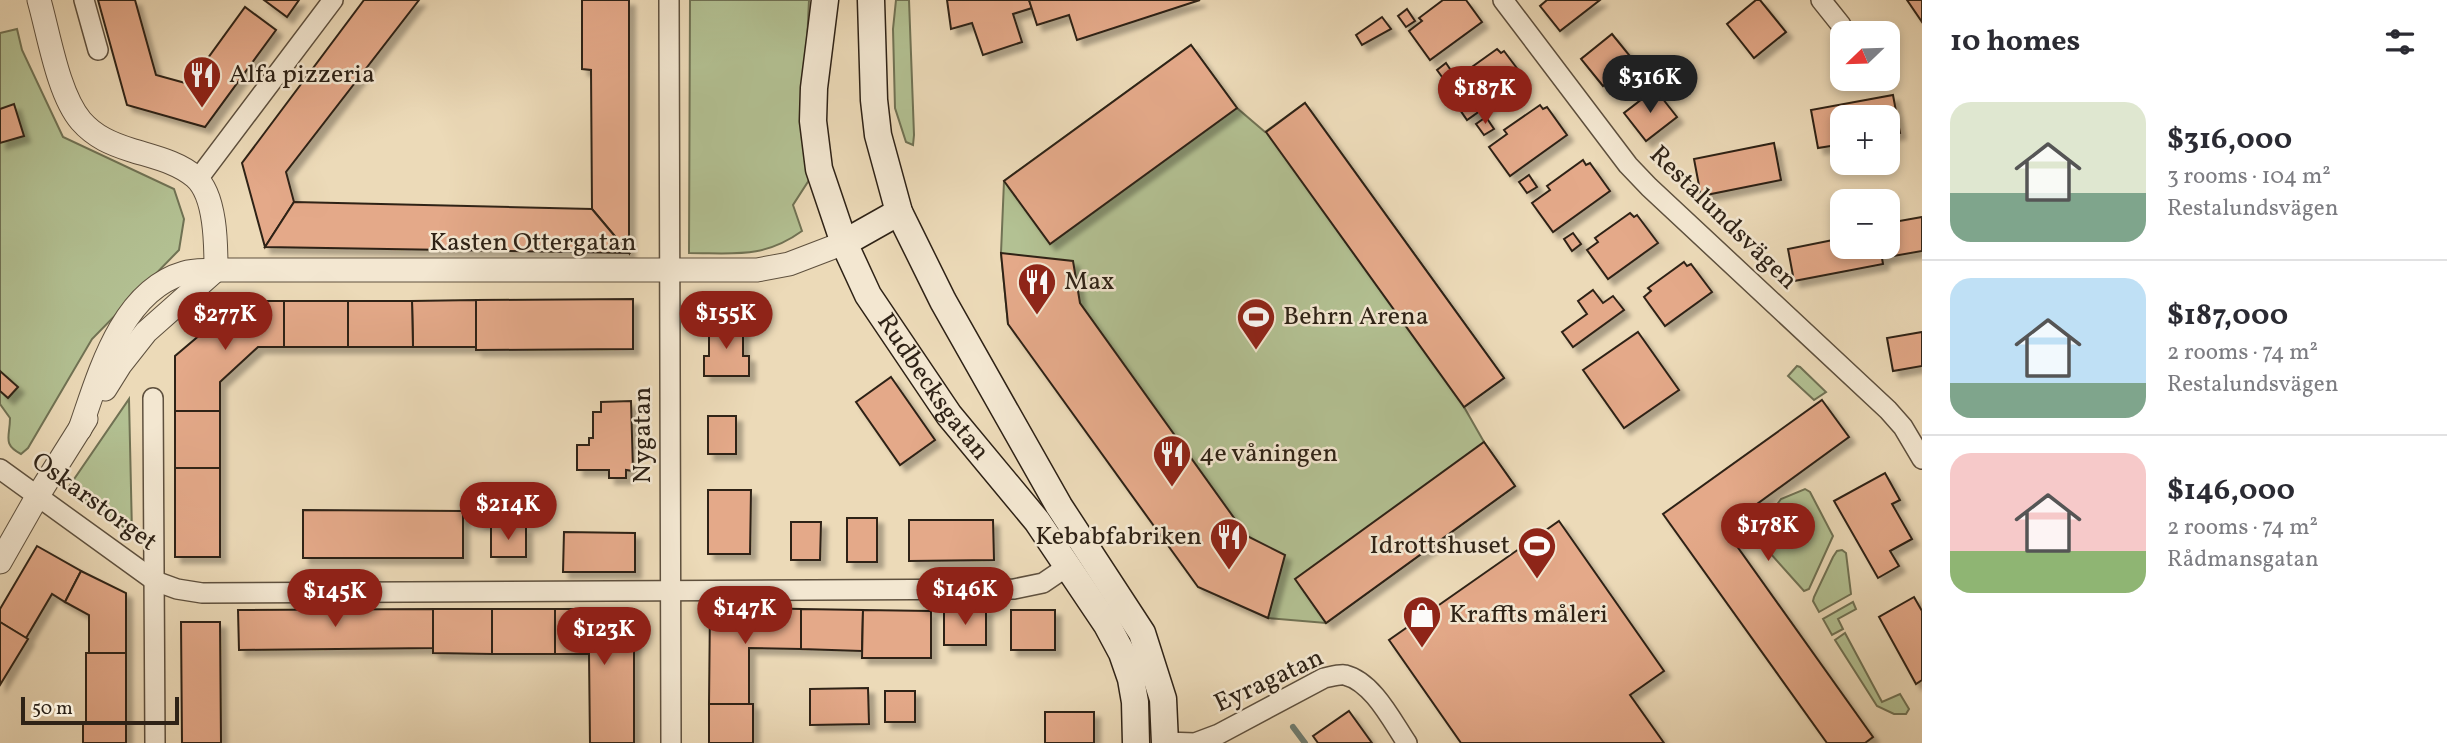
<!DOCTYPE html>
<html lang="en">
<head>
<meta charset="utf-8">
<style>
	body { margin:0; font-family:Vollkorn,serif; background:#f2f2f3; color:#2b2b33; height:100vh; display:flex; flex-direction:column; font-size:26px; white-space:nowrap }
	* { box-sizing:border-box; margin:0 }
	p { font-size:23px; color:#7c7c81 }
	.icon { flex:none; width:38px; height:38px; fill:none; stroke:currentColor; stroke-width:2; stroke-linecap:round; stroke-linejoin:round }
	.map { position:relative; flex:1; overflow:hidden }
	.details { display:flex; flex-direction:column; background:#fff; width:525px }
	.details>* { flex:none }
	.needle { width:46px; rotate:247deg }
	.buttons { position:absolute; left:1830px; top:21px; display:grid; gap:14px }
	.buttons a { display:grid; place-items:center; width:70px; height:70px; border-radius:14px; background:#fff; box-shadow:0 4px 10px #0003; font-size:35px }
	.scale { position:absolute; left:21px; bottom:18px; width:158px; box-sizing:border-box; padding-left:7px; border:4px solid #2e2216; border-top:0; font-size:19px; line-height:24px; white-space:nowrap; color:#2e2216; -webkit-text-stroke:5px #f3e7d1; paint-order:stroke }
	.price { position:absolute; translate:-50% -60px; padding:0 16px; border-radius:24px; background:#8f2418; color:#fff; font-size:23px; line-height:46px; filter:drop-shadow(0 2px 4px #0008) }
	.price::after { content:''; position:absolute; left:50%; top:42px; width:21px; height:16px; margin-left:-10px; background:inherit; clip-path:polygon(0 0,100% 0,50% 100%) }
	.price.active { background:#222; color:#fff }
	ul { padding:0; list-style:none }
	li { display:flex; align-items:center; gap:21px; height:175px; padding:0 28px }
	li+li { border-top:2px solid #e1e1e2 }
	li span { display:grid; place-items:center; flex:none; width:196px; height:140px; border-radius:21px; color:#555 }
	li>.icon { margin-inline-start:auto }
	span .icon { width:84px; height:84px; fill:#fffc; stroke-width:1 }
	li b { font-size:30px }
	h2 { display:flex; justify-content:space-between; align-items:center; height:84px; padding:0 28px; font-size:30px }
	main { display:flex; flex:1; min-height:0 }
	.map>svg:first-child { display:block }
	.green { fill:#b3c193; stroke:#707254; stroke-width:2 }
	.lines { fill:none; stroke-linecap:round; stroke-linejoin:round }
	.stream { stroke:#6e7d73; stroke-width:6 }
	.building { fill:#e4a989; stroke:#2e2216; stroke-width:2; filter:url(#shadow) }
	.minor-casing { stroke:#5e503e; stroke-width:22 }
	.tertiary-casing { stroke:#5e503e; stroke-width:25 }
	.secondary-casing { stroke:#2e2216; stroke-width:29 }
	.minor { stroke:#f3e7d1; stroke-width:19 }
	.tertiary { stroke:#f3e7d1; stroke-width:23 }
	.secondary { stroke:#f3e7d1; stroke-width:26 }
	.labels { text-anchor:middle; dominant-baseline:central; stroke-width:5; stroke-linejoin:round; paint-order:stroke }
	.poi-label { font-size:26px; fill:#2e2216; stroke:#f3e7d1; text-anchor:start }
	.street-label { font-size:26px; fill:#2e2216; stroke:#f3e7d1 }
</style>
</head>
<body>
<main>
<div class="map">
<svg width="1922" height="743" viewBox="0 0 1922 743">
	<defs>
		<filter id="shadow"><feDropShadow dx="6" dy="6" stdDeviation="2" flood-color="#0004"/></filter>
	</defs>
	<rect width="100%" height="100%" fill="#ecdab8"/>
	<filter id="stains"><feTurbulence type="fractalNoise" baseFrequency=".00286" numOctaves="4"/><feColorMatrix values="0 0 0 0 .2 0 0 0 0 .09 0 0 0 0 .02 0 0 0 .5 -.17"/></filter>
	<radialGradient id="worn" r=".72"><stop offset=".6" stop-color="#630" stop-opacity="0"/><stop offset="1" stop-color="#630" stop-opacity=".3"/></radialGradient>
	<!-- green -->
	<g class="green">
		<path d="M690,0H809L803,132L811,177L793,205L802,231C763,259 734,253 689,253Z"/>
		<path d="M896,0H909L914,135L913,145L906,142L895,108L893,29Z"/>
		<path d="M17,29L22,50L63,137L174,189L184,219L179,250L92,339L28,448L21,454C2,444 10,437 10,418L0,404V33Z"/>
		<path d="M1191,45L1237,108L1265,132L1305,103L1504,378L1464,407L1484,442L1515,486L1326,623L1268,618L1008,324L1001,253L1004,181Z"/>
		<path d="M1797,366L1800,367L1826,392L1814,400L1788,376Z"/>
		<path d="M129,399L132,533L68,488Z"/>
		<path d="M1805,489L1810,492L1833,536L1809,589L1804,591L1770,553L1764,536L1765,521L1781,499Z"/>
		<path d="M1842,550L1846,553L1851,594L1819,612L1813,601L1814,597L1833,557L1837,551Z"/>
		<path d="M1853,602L1856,609L1838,619L1843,629L1832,635L1823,619Z"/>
		<path d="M1845,633L1882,702L1900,694L1909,709L1906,714H1894L1877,706L1835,640Z"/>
	</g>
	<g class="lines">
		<!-- stream -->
		<path class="stream" d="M1293,727L1305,743"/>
	</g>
	<!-- building -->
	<g class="building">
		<path d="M98,0H135L156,75L189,84L245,7L276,30L205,127L127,105Z"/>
		<path d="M264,0H299L287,17Z"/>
		<path d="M364,0H419L286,172L294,202L265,247L242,163Z"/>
		<path d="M582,0H629V253L592,209L591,70L582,69Z"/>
		<path d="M947,0H1029L1032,8L1013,14L1022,42L983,55L972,23L951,29Z"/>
		<path d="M1029,0H1200L1077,40L1069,15L1037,25Z"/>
		<path d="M1443,0H1466L1482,22L1430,60L1409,31L1422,21L1419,18Z"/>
		<path d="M1547,0H1600L1560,31L1540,6Z"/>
		<path d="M1756,0H1760L1786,32L1754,58L1727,24Z"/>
		<path d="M1907,0H1922V22Z"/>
		<path d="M1407,9L1415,21L1406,27L1398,16Z"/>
		<path d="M1382,17L1391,29L1362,45L1356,35Z"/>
		<path d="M1612,34L1634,61L1603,86L1581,59Z"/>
		<path d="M1191,45L1237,108L1050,244L1004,181Z"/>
		<path d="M1497,49L1501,53L1504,51L1525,79L1467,120L1447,91L1464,78L1462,74Z"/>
		<path d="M1446,63L1454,75L1445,81L1437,70Z"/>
		<path d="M1655,89L1677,117L1646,141L1624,113Z"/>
		<path d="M1893,95L1900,133L1888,135V117H1843V144L1818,148L1811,110Z"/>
		<path d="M1305,103L1504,378L1464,407L1266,132Z"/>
		<path d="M14,104L24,136L0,143V109Z"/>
		<path d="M1540,105L1543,109L1547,107L1567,135L1510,176L1489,147L1507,134L1504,130Z"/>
		<path d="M1486,117L1494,129L1484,135L1476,124Z"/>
		<path d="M1774,143L1781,180L1701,196L1694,159Z"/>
		<path d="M1583,160L1586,165L1590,163L1610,191L1553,232L1532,203L1550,190L1547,186Z"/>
		<path d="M1529,175L1537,187L1527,193L1519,182Z"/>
		<path d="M294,202L592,209L629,253L265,247Z"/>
		<path d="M1630,213L1634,217L1637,215L1658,243L1608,279L1587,250L1598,242L1595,238Z"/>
		<path d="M1922,217V251L1882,258L1883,264L1794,281L1788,249L1843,238V247H1888V223Z"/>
		<path d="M1573,233L1581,244L1572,251L1564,239Z"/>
		<path d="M1001,253L1073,261L1080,303L1247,536L1285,555L1268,618L1198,587L1008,324Z"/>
		<path d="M1684,262L1687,266L1691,264L1712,292L1665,326L1644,297L1651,291L1648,288Z"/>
		<path d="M1593,290L1603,303L1613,296L1624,310L1573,347L1562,332L1587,314L1578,301Z"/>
		<path d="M633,299V349L476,350V300Z"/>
		<path d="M476,300V347H413L412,301Z"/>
		<path d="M240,301H284V347H258L220,382V411H175V356Z"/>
		<rect x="284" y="301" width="64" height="46"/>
		<path d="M348,301H412L413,347H348Z"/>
		<path d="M709,321L743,322V356H749V376H704V356H709Z"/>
		<path d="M1638,332L1679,390L1624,428L1583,370Z"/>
		<path d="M1922,332V366L1893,371L1887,338Z"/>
		<path d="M0,371L18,387L8,398L0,391Z"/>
		<path d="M891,377L935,440L900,465L856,402Z"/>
		<path d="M1822,400L1849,437L1724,528L1873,737L1865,743H1827L1663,514Z"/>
		<path d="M631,401L633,471L626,470V478H609V470H577V445H589V438H593V412H601V402Z"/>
		<rect x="175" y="411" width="45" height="57"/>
		<rect x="708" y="416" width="28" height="38"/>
		<path d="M1484,442L1515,486L1326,623L1295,579Z"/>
		<rect x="175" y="468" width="45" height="89"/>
		<path d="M1885,473L1900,500L1892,504L1912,539L1890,551L1899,566L1878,578L1834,501Z"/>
		<path d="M708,490H751L750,554H708Z"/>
		<rect x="479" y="494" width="16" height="28"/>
		<path d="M303,510L463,511V558H303Z"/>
		<rect x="847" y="518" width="30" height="44"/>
		<path d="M909,520H993L994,560L909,561Z"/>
		<path d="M1559,521L1664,671L1630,695L1664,743H1461L1389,640Z"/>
		<path d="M791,522H821L820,560H791Z"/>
		<rect x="491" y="527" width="35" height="30"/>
		<path d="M564,532L635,533V572H563Z"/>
		<path d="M37,546L81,571L65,602L52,594L26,638L0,622V609Z"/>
		<path d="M81,571L126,593V653L89,654V615L65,602Z"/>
		<path d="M1914,597L1922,611V680L1916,684L1879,617Z"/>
		<path d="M710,607L801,609V649L749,648V704H709Z"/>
		<path d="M433,609V648L239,650L238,610Z"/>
		<path d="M433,609H492V654L433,653Z"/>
		<rect x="492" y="609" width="63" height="45"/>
		<path d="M555,609H634V743H590L589,654H555Z"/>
		<path d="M801,609L863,610L862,651L801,649Z"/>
		<rect x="944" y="609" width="42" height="36"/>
		<path d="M863,610L931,611V658H862Z"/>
		<rect x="1011" y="610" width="44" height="40"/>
		<path d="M0,622L28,639L0,685Z"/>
		<path d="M181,622H220L221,743H182Z"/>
		<rect x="86" y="653" width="40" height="69"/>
		<path d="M868,688L869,724L810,725V689Z"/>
		<rect x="885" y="691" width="30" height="31"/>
		<rect x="709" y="704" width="44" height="39"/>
		<path d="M1349,711L1372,743H1318L1313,736Z"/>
		<rect x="1045" y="712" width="49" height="31"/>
		<rect x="83" y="722" width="43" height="21"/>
	</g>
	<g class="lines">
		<!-- minor casing -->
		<g class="minor-casing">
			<g id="minor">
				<path d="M84,0L98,50"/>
				<path d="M669,0L671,743"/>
				<path d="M1503,0L1628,165L1649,187L1888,410L1903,427L1922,459"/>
				<path d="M1821,0L1841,25"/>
				<path d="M198,179L333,0"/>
				<path d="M153,398L155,743"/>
				<path d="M0,469L155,581L177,589L202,593L1014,589L1043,583L1068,566"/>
				<path d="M1165,742L1195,743L1219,734L1324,678C1330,677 1339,674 1345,675C1373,682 1392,721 1407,743"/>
			</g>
		</g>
		<!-- tertiary casing -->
		<g class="tertiary-casing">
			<g id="tertiary">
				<path d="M39,0C49,35 58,94 81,121C95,137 112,144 131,150C153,157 178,162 195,177C216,195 216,245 216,270"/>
				<path d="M105,389L120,365L146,332L216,270"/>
				<path d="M80,429C99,375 121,291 184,273C194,270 206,271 216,270H757L789,264L844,243"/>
				<path d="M0,562L37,497L86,419"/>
			</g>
		</g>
		<!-- secondary casing -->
		<g class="secondary-casing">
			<g id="secondary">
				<path id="s1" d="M825,0L814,88L813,121L819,169L844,243L868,295L949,415L1037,521L1107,625L1122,653L1131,679L1135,702L1136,743"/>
				<path d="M871,0L874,100L878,135L899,212L943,301L1059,506L1142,633L1163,699L1165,743"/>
				<path d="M844,243L899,212"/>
			</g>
		</g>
		<!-- minor -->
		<use href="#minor" class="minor"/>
		<!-- tertiary -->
		<use href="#tertiary" class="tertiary"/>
		<!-- secondary -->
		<use href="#secondary" class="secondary"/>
	</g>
	<!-- icons -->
	<defs>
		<g id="restaurant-pin" transform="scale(2.0125)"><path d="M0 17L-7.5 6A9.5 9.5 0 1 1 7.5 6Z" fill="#8f2418" stroke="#f3e7d1"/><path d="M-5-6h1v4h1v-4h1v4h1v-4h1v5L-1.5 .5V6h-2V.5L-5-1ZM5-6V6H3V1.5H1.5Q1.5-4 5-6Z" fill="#fff"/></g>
		<g id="stadium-pin" transform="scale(2.0125)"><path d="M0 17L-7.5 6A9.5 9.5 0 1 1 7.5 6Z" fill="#8f2418" stroke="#f3e7d1"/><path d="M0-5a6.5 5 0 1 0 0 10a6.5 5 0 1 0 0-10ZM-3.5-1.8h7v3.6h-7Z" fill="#fff"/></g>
		<g id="shop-pin" transform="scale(2.0125)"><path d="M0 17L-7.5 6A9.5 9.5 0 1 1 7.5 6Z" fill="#8f2418" stroke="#f3e7d1"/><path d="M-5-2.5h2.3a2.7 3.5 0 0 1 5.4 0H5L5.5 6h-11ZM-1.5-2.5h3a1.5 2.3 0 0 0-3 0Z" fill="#fff"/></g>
	</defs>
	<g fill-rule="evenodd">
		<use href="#restaurant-pin" x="202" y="75"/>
		<use href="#restaurant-pin" x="1037" y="282"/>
		<use href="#stadium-pin" x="1256" y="317"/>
		<use href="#restaurant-pin" x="1172" y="454"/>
		<use href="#restaurant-pin" x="1229" y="537"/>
		<use href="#stadium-pin" x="1537" y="546"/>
		<use href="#shop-pin" x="1422" y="615"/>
	</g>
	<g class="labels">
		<!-- poi labels -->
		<g class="poi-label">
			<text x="229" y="75">Alfa pizzeria</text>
			<text x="1064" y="282">Max</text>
			<text x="1283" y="317">Behrn Arena</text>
			<text x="1199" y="454">4e våningen</text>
			<text x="1202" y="537" text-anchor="end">Kebabfabriken</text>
			<text x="1510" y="546" text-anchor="end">Idrottshuset</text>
			<text x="1449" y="615">Kraffts måleri</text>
		</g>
		<!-- street labels -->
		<g class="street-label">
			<text transform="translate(1723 218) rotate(44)">Restalundsvägen</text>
			<text x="533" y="243">Kasten Ottergatan</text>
			<text stroke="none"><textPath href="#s1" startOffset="418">Rudbecksgatan</textPath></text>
			<text transform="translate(643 435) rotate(-90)">Nygatan</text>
			<text transform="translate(94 502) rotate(36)">Oskarstorget</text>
			<text transform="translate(1269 681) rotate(-25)">Eyragatan</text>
		</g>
	</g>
	<rect width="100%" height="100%" filter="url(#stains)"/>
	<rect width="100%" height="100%" fill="url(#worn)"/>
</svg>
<div class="buttons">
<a><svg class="needle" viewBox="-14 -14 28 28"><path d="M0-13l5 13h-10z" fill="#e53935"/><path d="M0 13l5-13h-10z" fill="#7c7c81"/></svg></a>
<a>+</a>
<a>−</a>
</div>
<div class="scale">50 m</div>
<b class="price active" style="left:1650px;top:115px">$316K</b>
<b class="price" style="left:1485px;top:126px">$187K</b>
<b class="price" style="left:726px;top:351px">$155K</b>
<b class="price" style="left:225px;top:352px">$277K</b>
<b class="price" style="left:508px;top:542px">$214K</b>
<b class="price" style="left:1768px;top:563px">$178K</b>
<b class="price" style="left:965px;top:627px">$146K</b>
<b class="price" style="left:335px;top:629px">$145K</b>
<b class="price" style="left:745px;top:646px">$147K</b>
<b class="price" style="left:604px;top:667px">$123K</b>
</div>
<section class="details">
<h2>10 homes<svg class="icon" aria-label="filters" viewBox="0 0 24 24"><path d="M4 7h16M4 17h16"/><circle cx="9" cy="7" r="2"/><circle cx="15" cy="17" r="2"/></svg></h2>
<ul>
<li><span style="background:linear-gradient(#dfe7d0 65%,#7fa58c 0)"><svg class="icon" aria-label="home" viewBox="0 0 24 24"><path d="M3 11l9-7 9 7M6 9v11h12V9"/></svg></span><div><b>$316,000</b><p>3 rooms · 104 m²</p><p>Restalundsvägen</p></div></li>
<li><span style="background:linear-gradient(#bfe0f5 75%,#7fa58c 0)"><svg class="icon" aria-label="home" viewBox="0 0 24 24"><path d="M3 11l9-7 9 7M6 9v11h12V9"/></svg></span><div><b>$187,000</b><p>2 rooms · 74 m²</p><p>Restalundsvägen</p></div></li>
<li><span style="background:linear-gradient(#f6c9c9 70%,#8fb573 0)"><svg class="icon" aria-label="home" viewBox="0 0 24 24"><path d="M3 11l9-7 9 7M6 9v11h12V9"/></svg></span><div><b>$146,000</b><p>2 rooms · 74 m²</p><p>Rådmansgatan</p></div></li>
</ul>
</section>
</main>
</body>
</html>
